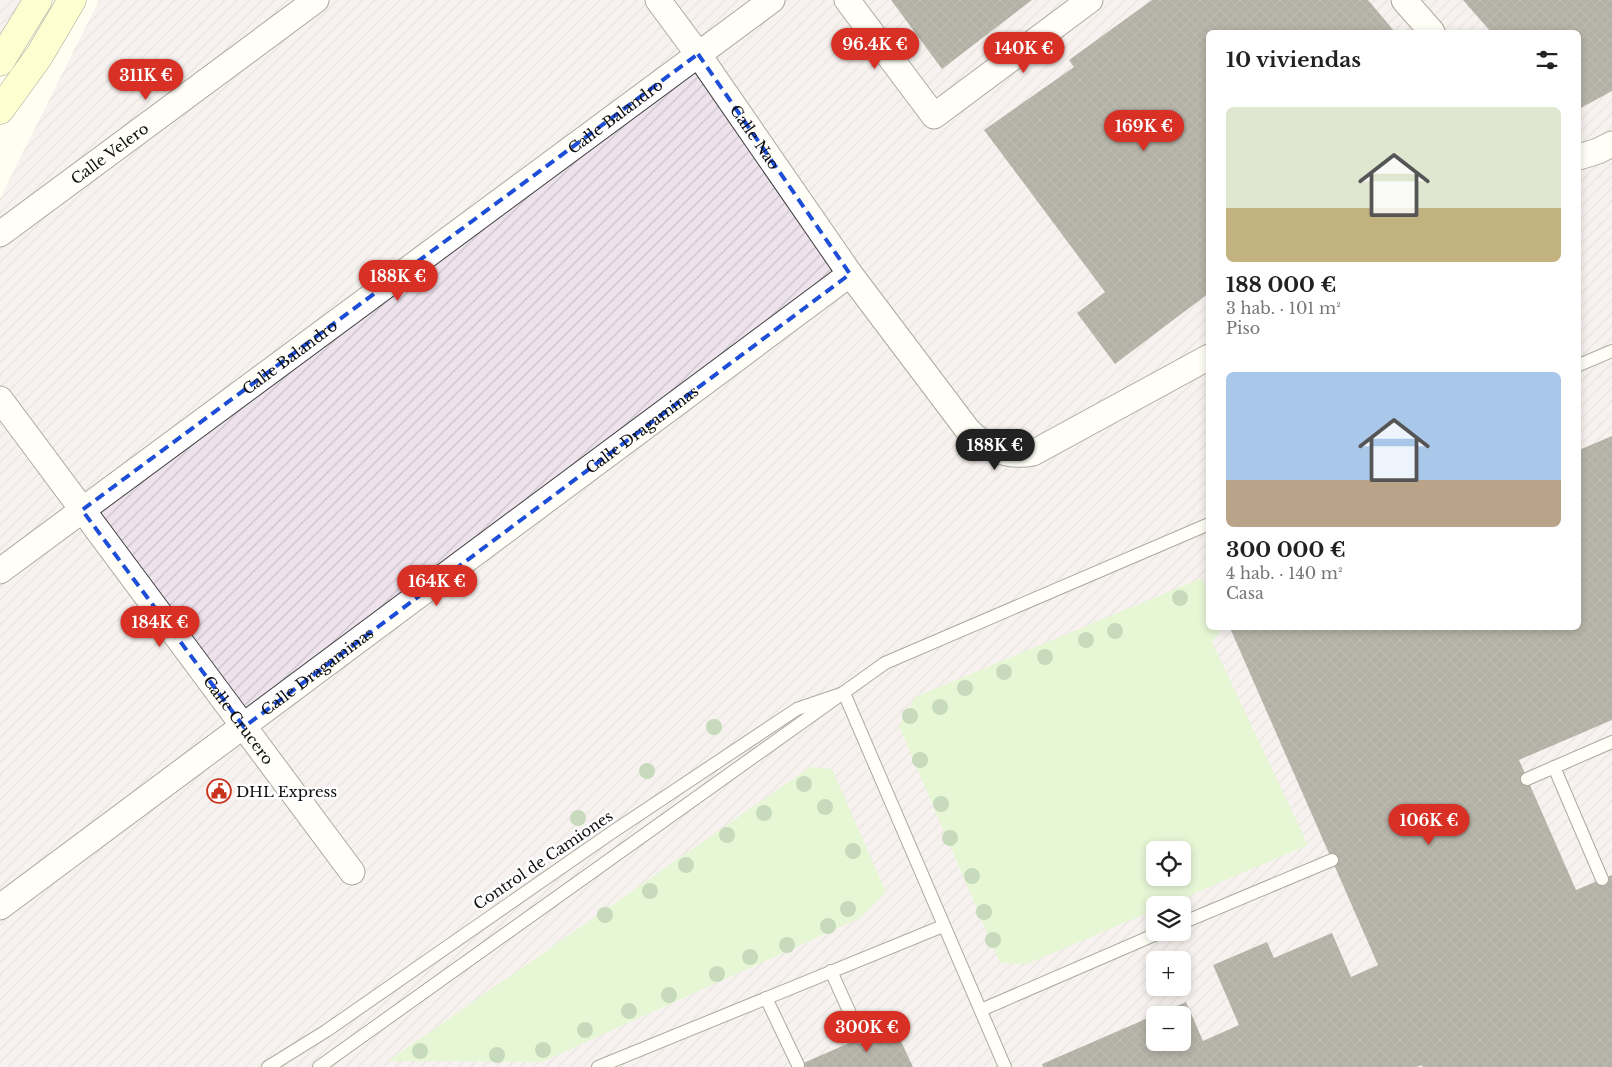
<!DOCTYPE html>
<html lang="es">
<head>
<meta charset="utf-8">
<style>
	body { margin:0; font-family:"Libre Baskerville",serif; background:#f2f2f2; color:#222; height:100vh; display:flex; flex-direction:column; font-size:19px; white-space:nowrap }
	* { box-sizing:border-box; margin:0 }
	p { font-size:16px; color:#767676 }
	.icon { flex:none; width:28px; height:28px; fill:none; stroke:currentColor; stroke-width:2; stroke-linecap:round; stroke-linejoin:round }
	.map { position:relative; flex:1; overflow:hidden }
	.side { position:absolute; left:1206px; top:30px; width:375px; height:600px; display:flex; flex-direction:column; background:#fff; border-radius:8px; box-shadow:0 2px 8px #0003 }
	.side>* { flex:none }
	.buttons { position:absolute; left:1146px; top:841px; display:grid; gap:10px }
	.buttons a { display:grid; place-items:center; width:45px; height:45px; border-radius:8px; background:#fff; box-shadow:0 2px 8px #0003; font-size:25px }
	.price { position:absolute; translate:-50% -42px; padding:0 11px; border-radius:18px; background:#d93025; color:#fff; font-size:16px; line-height:32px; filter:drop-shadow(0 1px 2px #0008) }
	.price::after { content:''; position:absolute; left:50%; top:30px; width:15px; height:11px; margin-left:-8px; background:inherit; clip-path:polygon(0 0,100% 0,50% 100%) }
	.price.active { background:#222; color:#fff }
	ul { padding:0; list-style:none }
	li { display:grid; align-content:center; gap:10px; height:265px; padding:0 20px }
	li span { display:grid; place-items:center; height:155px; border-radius:8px; color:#555 }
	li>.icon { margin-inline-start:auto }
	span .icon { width:90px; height:90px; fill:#fffc; stroke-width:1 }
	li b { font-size:21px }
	h2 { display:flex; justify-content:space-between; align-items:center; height:60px; padding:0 20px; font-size:21px }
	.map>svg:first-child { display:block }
	.industrial { fill:url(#industrial-furrows); fill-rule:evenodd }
	.grass { fill:#caedb7; fill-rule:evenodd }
	.building { fill:url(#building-cross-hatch) }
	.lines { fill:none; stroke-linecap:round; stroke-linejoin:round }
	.lane-casing { stroke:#424242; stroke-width:14 }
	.street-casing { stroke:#424242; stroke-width:27 }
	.secondary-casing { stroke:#313131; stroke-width:29 }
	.lane { stroke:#fff; stroke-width:12 }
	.street { stroke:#fff; stroke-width:25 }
	.secondary { stroke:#faffac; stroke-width:28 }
	.tree { fill:#83ae7b }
	.marked { fill:none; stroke:#1d4ed8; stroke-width:4; stroke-dasharray:10 6; stroke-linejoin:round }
	.labels { text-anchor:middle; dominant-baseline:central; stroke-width:5; stroke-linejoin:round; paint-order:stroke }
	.street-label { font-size:15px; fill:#0f0f0f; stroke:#fff }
	.poi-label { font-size:15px; fill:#0f0f0f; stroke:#fff; text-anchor:start }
</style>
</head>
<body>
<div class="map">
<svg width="1612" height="1067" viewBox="0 0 1612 1067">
	<defs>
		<pattern id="industrial-furrows" width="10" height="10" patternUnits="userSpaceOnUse" patternTransform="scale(1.25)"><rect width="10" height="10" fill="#eee3ed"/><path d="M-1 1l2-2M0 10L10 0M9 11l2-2" fill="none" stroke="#cbc2ca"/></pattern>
		<pattern id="building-cross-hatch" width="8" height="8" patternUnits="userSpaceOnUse" patternTransform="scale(1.25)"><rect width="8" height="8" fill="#58524a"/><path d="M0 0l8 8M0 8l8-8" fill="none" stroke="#6b6660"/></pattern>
	</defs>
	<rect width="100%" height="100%" fill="#fffff1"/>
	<!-- industrial -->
	<g class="industrial">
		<path d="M0,0H38L0,62Z"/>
		<path d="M99,0H1612V1067H0V198ZM1209,32H1579V628H1209ZM1155,850H1182V878H1155ZM1155,905H1182V932H1155ZM1155,960H1182V988H1155ZM1155,1015H1182V1042H1155Z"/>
	</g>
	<!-- grass -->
	<g class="grass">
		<path d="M1202,578L1209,595V628H1222L1212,642L1308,845L1167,905H1155V910L1027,964L1000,963L899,726L915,697ZM1155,850H1182V878H1155Z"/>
		<path d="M810,767L832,769L886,892L860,918L542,1062L388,1061Z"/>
	</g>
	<!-- building -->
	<g class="building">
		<path d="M891,0H1032L942,69Z"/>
		<path d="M1152,0H1368L1395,32H1209V293L1115,364L1077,313L1105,292L984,130L1074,67L1069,60Z"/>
		<path d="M1463,0H1612V91L1579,109V32H1491Z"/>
		<path d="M1612,436V720L1519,760L1576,890L1612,875V1067H1423L1422,1065L1416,1067H1043L1042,1064L1155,1015V1042H1182V1015H1156L1186,1002L1203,1041L1239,1025L1213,965L1267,942L1274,958L1332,933L1351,977L1378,965L1230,628H1579V450Z"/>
		<path d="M893,1024L913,1067H794Z"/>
	</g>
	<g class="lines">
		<!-- lane casing -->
		<g class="lane-casing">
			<g id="lane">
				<path d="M1579,365L1612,351"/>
				<path d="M1554,767L1602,879"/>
				<path d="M1527,779L1612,742"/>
				<path d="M1182,923L1332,860"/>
				<path d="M831,971L861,1038"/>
				<path d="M766,998L798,1065"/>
				<path d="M981,1010L1161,932"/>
				<path d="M268,1067L326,1031L611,833L797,709L844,693L1005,1067"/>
				<path d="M319,1067L885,663L1209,524"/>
				<path d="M598,1067L943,926"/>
			</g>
		</g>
		<!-- street casing -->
		<g class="street-casing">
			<g id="street">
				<path id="s1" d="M658,0L698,54L850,274L967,429C985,448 1007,458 1033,453L1209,357"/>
				<path d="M847,0L934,116L1090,0"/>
				<path d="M1404,0L1432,32"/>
				<path d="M1579,157L1598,151L1612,144"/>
				<path id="s2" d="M0,234L316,0"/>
				<path id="s3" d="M0,399L352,872"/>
				<path id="s4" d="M0,571L772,0"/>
				<path id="s5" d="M0,907L850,274"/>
			</g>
		</g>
		<!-- secondary casing -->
		<g class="secondary-casing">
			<g id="secondary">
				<path d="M0,62L38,0"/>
				<path d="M0,110L39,56L72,0"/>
			</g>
		</g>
		<!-- lane -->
		<use href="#lane" class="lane"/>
		<!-- street -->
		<use href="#street" class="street"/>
		<!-- secondary -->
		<use href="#secondary" class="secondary"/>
	</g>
	<!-- trees -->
	<g class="tree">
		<circle cx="1180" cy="598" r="8"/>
		<circle cx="1115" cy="631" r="8"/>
		<circle cx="1086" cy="640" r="8"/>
		<circle cx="1045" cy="657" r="8"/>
		<circle cx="1004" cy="672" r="8"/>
		<circle cx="965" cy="688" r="8"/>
		<circle cx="940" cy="707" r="8"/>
		<circle cx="910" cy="716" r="8"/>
		<circle cx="714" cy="727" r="8"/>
		<circle cx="920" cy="760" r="8"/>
		<circle cx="647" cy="771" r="8"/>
		<circle cx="804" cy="784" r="8"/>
		<circle cx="941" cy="804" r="8"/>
		<circle cx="825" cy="807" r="8"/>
		<circle cx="764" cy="813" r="8"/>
		<circle cx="578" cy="818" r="8"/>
		<circle cx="727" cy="835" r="8"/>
		<circle cx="950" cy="838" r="8"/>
		<circle cx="853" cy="851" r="8"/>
		<circle cx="686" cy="865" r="8"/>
		<circle cx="972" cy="876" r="8"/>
		<circle cx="650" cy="891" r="8"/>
		<circle cx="848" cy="909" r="8"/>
		<circle cx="984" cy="912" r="8"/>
		<circle cx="605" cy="915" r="8"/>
		<circle cx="828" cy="926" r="8"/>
		<circle cx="993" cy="940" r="8"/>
		<circle cx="787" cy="945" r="8"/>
		<circle cx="750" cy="957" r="8"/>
		<circle cx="717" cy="974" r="8"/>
		<circle cx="669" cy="995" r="8"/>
		<circle cx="629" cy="1011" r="8"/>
		<circle cx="585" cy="1030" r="8"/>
		<circle cx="543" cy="1050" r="8"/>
		<circle cx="420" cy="1051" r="8"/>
		<circle cx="497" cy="1055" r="8"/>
	</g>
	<!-- marked area -->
	<path d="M0 0H1612V1067H0ZM698,54L850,274L244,727L82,510Z" fill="#fffff1" fill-opacity=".55" fill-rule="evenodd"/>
	<path class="marked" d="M698,54L850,274L244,727L82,510Z"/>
	<!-- icons -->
	<defs>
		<g id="civic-ring" transform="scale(1.25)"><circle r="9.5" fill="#fff" stroke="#c9321d" stroke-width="1.5"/><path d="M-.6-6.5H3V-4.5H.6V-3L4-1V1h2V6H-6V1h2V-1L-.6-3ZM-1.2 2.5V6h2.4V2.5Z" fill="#c9321d"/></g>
	</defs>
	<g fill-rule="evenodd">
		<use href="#civic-ring" x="219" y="791"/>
	</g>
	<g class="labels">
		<!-- street labels -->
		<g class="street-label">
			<text stroke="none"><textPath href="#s4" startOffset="765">Calle Balandro</textPath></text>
			<text stroke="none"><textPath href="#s1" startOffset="168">Calle Nao</textPath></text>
			<text stroke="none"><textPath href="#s2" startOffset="136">Calle Velero</textPath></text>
			<text stroke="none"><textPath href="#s4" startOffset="360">Calle Balandro</textPath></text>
			<text stroke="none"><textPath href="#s5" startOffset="800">Calle Dragaminas</textPath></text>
			<text stroke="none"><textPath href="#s5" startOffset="395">Calle Dragaminas</textPath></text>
			<text stroke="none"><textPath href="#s3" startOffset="400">Calle Crucero</textPath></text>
			<text transform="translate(543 860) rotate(-34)">Control de Camiones</text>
		</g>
		<!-- poi labels -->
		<g class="poi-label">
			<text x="236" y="791">DHL Express</text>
		</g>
	</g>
</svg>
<div class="buttons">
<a><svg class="icon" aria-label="locate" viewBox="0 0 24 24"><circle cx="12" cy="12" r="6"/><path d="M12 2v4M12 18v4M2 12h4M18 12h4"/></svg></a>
<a><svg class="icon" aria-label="layers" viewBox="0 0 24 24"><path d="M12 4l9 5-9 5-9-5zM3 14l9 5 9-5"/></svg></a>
<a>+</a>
<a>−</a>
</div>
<b class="price" style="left:875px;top:70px">96.4K €</b>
<b class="price" style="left:1024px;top:74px">140K €</b>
<b class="price" style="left:146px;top:101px">311K €</b>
<b class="price" style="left:1144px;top:152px">169K €</b>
<b class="price" style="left:398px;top:302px">188K €</b>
<b class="price active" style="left:995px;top:471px">188K €</b>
<b class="price" style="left:437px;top:607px">164K €</b>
<b class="price" style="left:160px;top:648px">184K €</b>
<b class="price" style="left:1429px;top:846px">106K €</b>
<b class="price" style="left:867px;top:1053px">300K €</b>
<section class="side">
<h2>10 viviendas<svg class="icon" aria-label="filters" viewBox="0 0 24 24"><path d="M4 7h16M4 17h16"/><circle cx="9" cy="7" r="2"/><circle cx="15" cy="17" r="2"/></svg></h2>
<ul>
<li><span style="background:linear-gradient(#dfe7d0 65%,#c2b280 0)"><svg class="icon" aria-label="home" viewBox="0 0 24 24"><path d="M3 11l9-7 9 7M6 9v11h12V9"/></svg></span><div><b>188 000 €</b><p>3 hab. · 101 m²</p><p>Piso</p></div></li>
<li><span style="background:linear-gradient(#a9c7e8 70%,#b9a48a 0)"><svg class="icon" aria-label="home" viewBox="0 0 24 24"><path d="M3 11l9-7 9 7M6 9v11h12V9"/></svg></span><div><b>300 000 €</b><p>4 hab. · 140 m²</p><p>Casa</p></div></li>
</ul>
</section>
</div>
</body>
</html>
